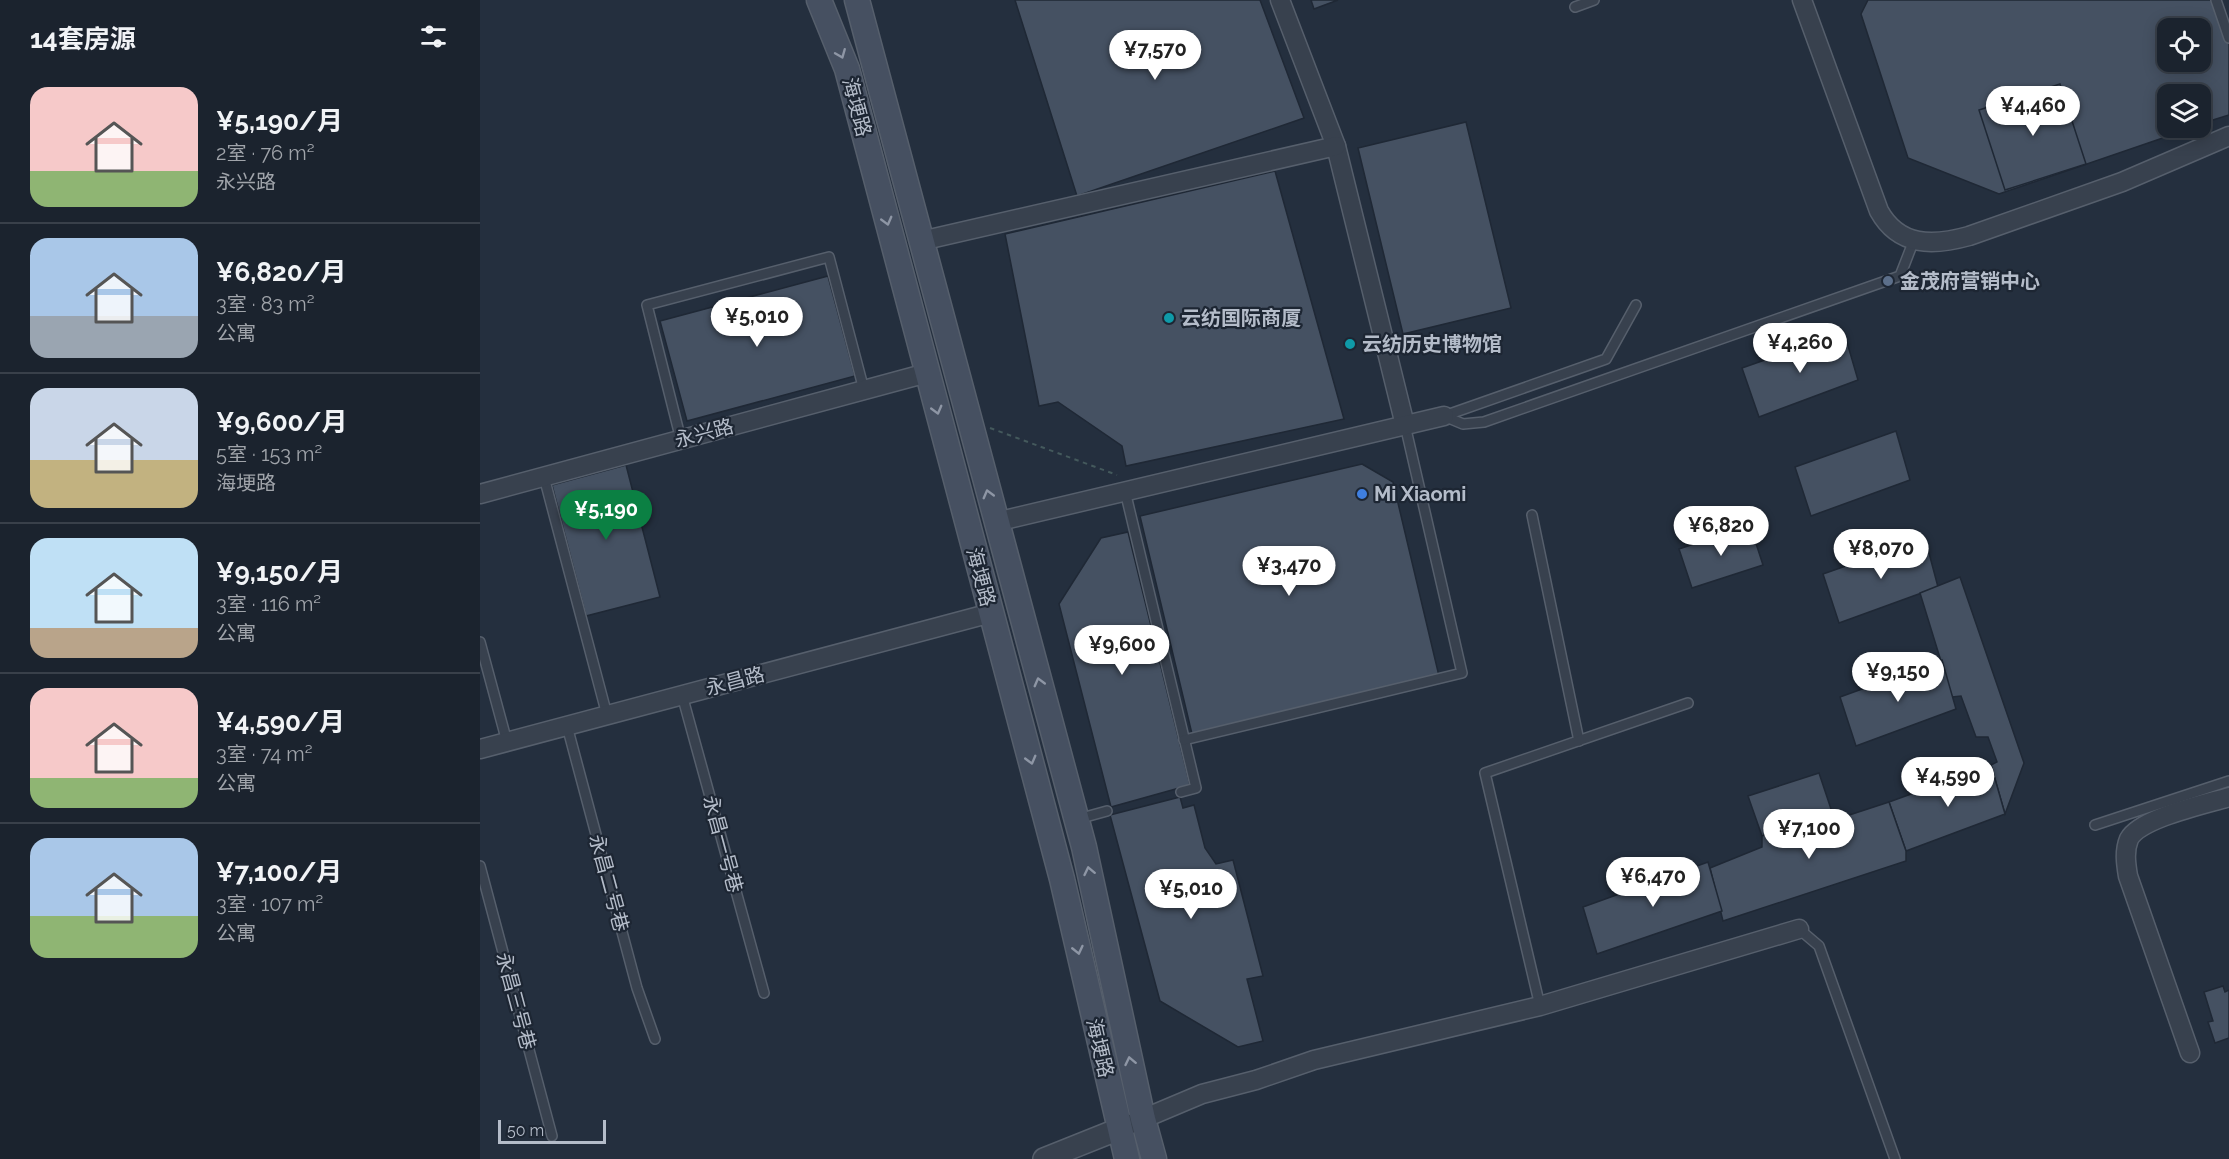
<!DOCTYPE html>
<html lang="zh">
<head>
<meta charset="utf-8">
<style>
	body { margin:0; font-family:Raleway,"Noto Sans SC",sans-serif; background:#282f3a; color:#f1f3f6; height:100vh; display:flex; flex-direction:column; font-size:22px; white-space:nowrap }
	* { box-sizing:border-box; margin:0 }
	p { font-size:20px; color:#a0a4aa }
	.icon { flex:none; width:33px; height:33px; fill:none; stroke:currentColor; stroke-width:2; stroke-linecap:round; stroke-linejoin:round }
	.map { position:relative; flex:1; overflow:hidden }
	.drawer { display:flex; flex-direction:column; background:#1b232e; width:480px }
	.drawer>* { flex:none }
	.tools { position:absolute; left:1677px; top:18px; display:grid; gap:12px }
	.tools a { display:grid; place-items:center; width:54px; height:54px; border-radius:12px; background:#1b232e; box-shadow:0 3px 15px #0003,0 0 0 2px #39404a; font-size:30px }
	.scale { position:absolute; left:18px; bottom:15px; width:108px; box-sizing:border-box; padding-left:6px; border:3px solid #b4bcc9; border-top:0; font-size:16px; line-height:21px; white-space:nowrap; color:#b4bcc9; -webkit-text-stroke:4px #1d2633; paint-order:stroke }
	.price { position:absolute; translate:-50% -51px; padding:0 14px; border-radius:21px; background:#fff; color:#222; font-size:20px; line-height:39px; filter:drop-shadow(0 2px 3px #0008) }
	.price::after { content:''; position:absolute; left:50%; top:36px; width:18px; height:14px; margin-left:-9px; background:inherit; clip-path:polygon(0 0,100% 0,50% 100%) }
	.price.active { background:#0b8043; color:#fff }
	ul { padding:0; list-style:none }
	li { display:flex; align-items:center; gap:18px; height:150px; padding:0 30px }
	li+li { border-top:2px solid #39404a }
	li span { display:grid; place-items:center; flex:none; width:168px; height:120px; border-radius:18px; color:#555 }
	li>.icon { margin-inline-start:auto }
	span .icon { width:72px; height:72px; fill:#fffc; stroke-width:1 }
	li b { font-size:26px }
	h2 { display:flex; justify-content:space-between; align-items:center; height:72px; padding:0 30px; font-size:26px }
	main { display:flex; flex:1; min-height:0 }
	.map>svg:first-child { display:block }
	.building { fill:#455162; stroke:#1f2835; stroke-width:1.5; fill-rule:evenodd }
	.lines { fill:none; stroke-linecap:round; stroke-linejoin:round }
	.service-casing { stroke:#565f6c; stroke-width:12 }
	.minor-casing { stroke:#565f6c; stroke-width:21 }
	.tertiary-casing { stroke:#565f6c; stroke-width:24 }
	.secondary-casing { stroke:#565f6c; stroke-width:27 }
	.path { stroke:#44595c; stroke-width:2; stroke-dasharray:4.5 4.5; stroke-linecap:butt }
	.service { stroke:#38414e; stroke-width:9 }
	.minor { stroke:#38414e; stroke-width:18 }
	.tertiary { stroke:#38414e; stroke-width:21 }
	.secondary { stroke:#465061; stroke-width:24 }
	.oneway { stroke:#8e96a5 }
	.service-dot { fill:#5c6f8a; stroke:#1d2633; stroke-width:2 }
	.culture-dot { fill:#0f9aa8; stroke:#1d2633; stroke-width:2 }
	.shop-dot { fill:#3f7fe0; stroke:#1d2633; stroke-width:2 }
	.labels { text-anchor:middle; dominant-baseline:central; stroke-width:4.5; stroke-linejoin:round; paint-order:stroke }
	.street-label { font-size:20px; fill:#b4bcc9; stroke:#1d2633 }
	.poi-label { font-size:20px; font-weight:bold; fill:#b4bcc9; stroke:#1d2633; text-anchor:start }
</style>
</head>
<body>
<main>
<section class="drawer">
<h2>14套房源<svg class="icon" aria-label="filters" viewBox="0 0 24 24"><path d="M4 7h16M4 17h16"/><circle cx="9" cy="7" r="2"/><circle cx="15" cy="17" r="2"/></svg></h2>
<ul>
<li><span style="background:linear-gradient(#f6c9c9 70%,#8fb573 0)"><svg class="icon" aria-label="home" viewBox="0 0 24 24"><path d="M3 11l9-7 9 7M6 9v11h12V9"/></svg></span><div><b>¥5,190/月</b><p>2室 · 76 m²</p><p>永兴路</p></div></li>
<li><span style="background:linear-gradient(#a9c7e8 65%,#9aa5b1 0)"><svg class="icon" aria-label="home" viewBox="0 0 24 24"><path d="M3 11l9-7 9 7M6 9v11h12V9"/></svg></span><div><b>¥6,820/月</b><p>3室 · 83 m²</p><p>公寓</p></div></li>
<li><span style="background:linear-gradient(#c9d6e8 60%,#c2b280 0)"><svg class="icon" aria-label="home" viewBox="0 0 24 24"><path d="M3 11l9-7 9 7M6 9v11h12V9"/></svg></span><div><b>¥9,600/月</b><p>5室 · 153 m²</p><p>海埂路</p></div></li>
<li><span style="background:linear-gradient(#bfe0f5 75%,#b9a48a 0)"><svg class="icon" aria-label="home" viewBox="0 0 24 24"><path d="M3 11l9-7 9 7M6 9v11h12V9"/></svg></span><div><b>¥9,150/月</b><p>3室 · 116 m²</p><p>公寓</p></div></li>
<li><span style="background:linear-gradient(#f6c9c9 75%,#8fb573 0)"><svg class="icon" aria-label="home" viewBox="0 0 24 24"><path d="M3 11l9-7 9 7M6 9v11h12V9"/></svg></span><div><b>¥4,590/月</b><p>3室 · 74 m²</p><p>公寓</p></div></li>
<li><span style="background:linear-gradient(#a9c7e8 65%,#8fb573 0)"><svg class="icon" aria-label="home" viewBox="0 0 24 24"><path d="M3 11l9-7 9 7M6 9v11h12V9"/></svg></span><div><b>¥7,100/月</b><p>3室 · 107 m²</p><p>公寓</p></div></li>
</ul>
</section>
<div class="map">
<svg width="1749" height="1159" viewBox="0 0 1749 1159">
	<rect width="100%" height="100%" fill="#242f3e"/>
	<!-- building -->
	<g class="building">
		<path d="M535,0H780L824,118L597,196Z"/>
		<path d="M831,0H858L834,9Z"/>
		<path d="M1388,0H1734L1749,43V115L1720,124V94H1688V128H1712L1519,194L1428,158L1381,14ZM1688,28H1720V62H1688Z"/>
		<path d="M1580,84L1606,164L1525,190L1499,110Z"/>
		<path d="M986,122L1031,308L923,334L878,148Z"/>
		<path d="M795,171L864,419L646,466L642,446L578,402L559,406L525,234Z"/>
		<path d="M348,276L375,376L207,421L180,321Z"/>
		<path d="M1364,332L1378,380L1279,417L1262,368Z"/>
		<path d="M1416,431L1430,480L1331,516L1315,467Z"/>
		<path d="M882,464L913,482L959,676L712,734L660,516Z"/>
		<path d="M146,465L180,597L106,616L72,485Z"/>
		<path d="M1270,525L1283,565L1212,588L1199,549Z"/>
		<path d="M648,532L710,785L631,807L579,604L621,538Z"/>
		<path d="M1445,538L1458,587L1359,623L1343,574Z"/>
		<path d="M1480,577L1544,763L1525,814L1511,765L1517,762L1508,737H1496L1481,696L1472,697L1440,593Z"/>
		<path d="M1462,660L1476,709L1376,746L1360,697Z"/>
		<path d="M1511,765L1525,814L1426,851L1409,802Z"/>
		<path d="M1339,773L1352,812L1282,836L1268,796Z"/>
		<path d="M700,797L703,808L714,805L725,848L736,864L753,860L783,976L767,979L783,1041L758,1047L680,1001L630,815Z"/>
		<path d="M1409,802L1426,851V861L1243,921L1230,868L1282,847V836L1352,812L1354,820Z"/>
		<path d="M1228,862L1242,911L1117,954L1103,907Z"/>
		<path d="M1743,986L1745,992L1749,990V1038L1735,1043L1728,1022L1733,1021L1724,992Z"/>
	</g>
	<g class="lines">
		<!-- service casing -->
		<g class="service-casing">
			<g id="service">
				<path d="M1736,0L1749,38"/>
				<path d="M1095,7L1114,0"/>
				<path d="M964,416L983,424L1004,422L1420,276L1434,240"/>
				<path d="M964,416L1126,359L1156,305"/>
				<path d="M201,440L167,305L349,257L384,390"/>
				<path d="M64,477L127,715"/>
				<path d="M645,491L716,788L701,792"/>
				<path d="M1052,515L1099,741"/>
				<path d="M0,642L27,742"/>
				<path d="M202,695L284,993"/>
				<path d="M87,726L157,988L175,1039"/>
				<path d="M704,740L982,673L925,425"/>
				<path d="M598,819L627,811"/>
				<path d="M1615,825L1749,781"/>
				<path d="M0,866L72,1136"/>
				<path d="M1319,929L1339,946L1415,1159"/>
				<path d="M1060,1006L1005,773L1208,703"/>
			</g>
		</g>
		<!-- minor casing -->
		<g class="minor-casing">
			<g id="minor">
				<path d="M800,0L856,146L925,425"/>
				<path d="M1322,0L1399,211C1419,247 1453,246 1489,236L1642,182L1749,136"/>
				<path d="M441,241L856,146"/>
				<path d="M0,494L447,373"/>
				<path d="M516,522L964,416"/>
				<path d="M0,749L511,613"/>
				<path d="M1710,1053L1648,876C1646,864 1644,851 1649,839C1660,818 1726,804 1749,797"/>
				<path d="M639,1129L722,1094L776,1080L834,1060L1060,1006L1319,929"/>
			</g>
		</g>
		<!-- tertiary casing -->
		<g class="tertiary-casing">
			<path id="tertiary" d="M564,1159L639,1129"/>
		</g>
		<!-- secondary casing -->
		<g class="secondary-casing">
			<g id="secondary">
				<path d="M339,0L367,69L582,879L647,1159"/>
				<path d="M377,0L604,847L663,1119L674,1159"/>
			</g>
		</g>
		<!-- path -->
		<path class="path" d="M510,428L637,475"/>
		<!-- service -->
		<use href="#service" class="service"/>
		<!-- minor -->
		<use href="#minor" class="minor"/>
		<!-- tertiary -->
		<use href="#tertiary" class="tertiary"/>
		<!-- secondary -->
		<use href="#secondary" class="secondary"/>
	</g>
	<!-- one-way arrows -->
	<defs><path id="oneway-chevron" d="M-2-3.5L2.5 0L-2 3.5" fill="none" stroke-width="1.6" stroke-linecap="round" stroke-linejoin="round" transform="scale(1.5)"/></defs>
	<g class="oneway">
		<use href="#oneway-chevron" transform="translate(361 54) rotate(68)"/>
		<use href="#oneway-chevron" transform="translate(407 221) rotate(75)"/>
		<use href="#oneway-chevron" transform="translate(457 410) rotate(75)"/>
		<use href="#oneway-chevron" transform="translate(508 494) rotate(-105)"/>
		<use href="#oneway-chevron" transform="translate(559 682) rotate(-105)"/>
		<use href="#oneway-chevron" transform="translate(551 760) rotate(75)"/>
		<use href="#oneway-chevron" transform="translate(609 871) rotate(-102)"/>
		<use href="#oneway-chevron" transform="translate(598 950) rotate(77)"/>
		<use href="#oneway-chevron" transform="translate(650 1061) rotate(-102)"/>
	</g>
	<!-- markers -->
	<circle class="service-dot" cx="1408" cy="281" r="6"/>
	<g class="culture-dot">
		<circle cx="689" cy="318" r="6"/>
		<circle cx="870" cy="344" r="6"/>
	</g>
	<circle class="shop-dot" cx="882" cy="494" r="6"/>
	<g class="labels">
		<!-- street labels -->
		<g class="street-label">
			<text transform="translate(377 107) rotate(75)">海埂路</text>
			<text transform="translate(224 433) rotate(-15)">永兴路</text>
			<text transform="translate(501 577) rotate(75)">海埂路</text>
			<text transform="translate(255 681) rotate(-15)">永昌路</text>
			<text transform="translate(243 844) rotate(75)">永昌一号巷</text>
			<text transform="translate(129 883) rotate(75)">永昌二号巷</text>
			<text transform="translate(36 1001) rotate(75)">永昌三号巷</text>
			<text transform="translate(620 1048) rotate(77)">海埂路</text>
		</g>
		<!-- poi labels -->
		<g class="poi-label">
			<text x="1420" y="281">金茂府营销中心</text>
			<text x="701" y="318">云纺国际商厦</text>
			<text x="882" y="344">云纺历史博物馆</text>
			<text x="894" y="494">Mi Xiaomi</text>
		</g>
	</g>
</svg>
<div class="tools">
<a><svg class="icon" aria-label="locate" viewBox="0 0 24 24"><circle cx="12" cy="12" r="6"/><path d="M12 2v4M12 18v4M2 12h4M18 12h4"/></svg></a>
<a><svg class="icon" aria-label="layers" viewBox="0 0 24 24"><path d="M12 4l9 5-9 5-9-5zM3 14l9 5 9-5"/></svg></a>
</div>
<div class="scale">50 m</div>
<b class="price" style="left:675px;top:81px">¥7,570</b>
<b class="price" style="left:1553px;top:137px">¥4,460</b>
<b class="price" style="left:277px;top:348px">¥5,010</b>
<b class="price" style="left:1320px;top:374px">¥4,260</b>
<b class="price active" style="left:126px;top:541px">¥5,190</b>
<b class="price" style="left:1241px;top:557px">¥6,820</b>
<b class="price" style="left:1401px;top:580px">¥8,070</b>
<b class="price" style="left:809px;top:597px">¥3,470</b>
<b class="price" style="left:642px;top:676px">¥9,600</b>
<b class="price" style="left:1418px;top:703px">¥9,150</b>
<b class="price" style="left:1468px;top:808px">¥4,590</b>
<b class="price" style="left:1329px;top:860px">¥7,100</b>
<b class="price" style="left:1173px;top:908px">¥6,470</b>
<b class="price" style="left:711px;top:920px">¥5,010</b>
</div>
</main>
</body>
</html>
